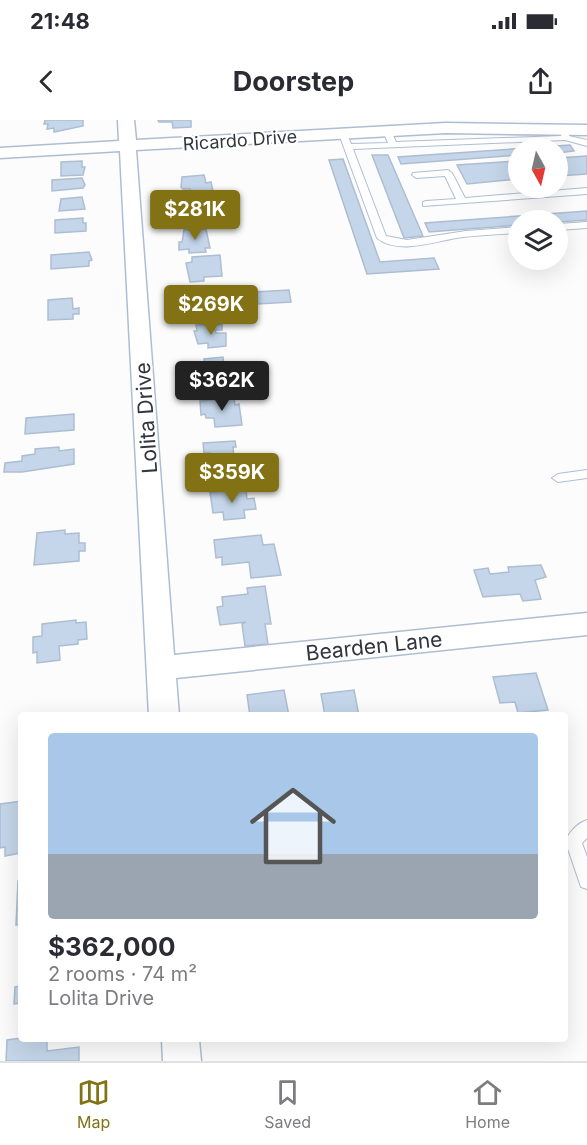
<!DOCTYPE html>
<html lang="en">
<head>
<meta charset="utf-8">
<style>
	body { margin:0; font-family:Inter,sans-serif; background:#f2f2f3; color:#2b2b33; height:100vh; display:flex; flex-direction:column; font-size:22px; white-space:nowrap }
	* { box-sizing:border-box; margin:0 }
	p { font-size:20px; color:#7c7c81 }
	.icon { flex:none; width:33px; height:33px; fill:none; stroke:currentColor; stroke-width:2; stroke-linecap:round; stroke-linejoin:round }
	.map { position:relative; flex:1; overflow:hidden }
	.details { position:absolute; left:18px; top:592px; width:550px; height:330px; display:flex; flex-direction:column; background:#fff; border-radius:6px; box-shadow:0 6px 24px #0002 }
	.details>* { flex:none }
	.needle { width:39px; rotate:172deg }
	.tools { position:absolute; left:508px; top:18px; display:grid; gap:12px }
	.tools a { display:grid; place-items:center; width:60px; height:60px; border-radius:50%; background:#fff; box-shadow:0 6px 24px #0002; font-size:30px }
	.price { position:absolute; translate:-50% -51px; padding:0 14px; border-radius:6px; background:#827213; color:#fff; font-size:20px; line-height:39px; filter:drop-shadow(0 2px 3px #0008) }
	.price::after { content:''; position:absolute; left:50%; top:36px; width:18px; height:14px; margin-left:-9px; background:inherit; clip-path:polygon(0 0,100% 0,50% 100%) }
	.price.on { background:#222; color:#fff }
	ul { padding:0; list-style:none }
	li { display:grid; align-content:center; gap:12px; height:318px; padding:0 30px }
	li+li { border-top:2px solid #e1e1e2 }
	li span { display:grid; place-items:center; height:186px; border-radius:6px; color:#555 }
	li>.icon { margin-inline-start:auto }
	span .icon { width:108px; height:108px; fill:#fffc; stroke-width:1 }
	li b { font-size:26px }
	.status { display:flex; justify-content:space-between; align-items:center; height:42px; padding:0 30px; background:#fff; direction:ltr }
	.status svg { height:16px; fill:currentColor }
	header { display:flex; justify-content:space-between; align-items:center; height:78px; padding:0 30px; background:#fff; font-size:27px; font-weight:700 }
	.tabs { display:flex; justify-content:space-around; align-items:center; height:84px; border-top:2px solid #e1e1e2; background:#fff; font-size:16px; color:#7c7c81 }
	.tabs a { display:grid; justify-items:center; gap:3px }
	.tabs .on { color:#827213 }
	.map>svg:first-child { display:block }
	.building { fill:#c5d6ea; stroke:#adbed2; stroke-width:1.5 }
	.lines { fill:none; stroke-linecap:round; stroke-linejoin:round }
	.lane-casing { stroke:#aebed2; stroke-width:2 }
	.street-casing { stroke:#aebed2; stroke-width:3 }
	.lane { fill:#fff; fill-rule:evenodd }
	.street { fill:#fff; fill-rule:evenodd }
	.labels { text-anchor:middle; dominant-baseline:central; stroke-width:4.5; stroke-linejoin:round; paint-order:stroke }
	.far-street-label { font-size:18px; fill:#30363e; stroke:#fff }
	.street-label { font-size:21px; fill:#30363e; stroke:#fff }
</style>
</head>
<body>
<div class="status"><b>21:48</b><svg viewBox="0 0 49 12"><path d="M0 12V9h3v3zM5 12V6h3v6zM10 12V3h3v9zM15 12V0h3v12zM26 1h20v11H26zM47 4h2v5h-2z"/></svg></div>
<header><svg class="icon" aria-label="back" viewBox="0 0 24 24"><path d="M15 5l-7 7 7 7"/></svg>Doorstep<svg class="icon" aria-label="share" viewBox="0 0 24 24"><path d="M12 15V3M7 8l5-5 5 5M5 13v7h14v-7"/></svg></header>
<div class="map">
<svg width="587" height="941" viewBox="0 0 587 941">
	<rect width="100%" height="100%" fill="#fcfcfc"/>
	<!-- building -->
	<g class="building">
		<path d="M45,0H83V6L54,12V8L47,9L48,4H44Z"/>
		<path d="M158,0H191V7L173,8L172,2H159Z"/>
		<path d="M570,25L574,31L558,33V28H519V35L401,44L398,37Z"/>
		<path d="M372,35H388L423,116L404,118Z"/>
		<path d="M587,36V54L558,56V38Z"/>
		<path d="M343,39L380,142L434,138L439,149L367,154L329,40Z"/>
		<path d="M82,41V47H85L83,55L61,56V42Z"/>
		<path d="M519,41V59L467,64L457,45Z"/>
		<path d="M204,55L206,63L211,62L213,71L191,73L190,69H183L181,67L182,57Z"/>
		<path d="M82,58L85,65L83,68L52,71V60Z"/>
		<path d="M82,77L85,89L59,91L61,79Z"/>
		<path d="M207,81L210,98H206L207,102L192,103L191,95H196L195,92L185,93L182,83Z"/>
		<path d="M587,91V100L558,102L519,100V105L429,112L425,103Z"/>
		<path d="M83,98V103H86V111L55,113V100Z"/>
		<path d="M206,109L210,128H205L206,132L189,133V129L179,130V122H182L184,110Z"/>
		<path d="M89,132L92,140L89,141V146L51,149V135Z"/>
		<path d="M220,135L222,156L204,157V161L190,162L186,143L192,142V137Z"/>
		<path d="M217,170L218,176L221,175L223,191L205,192L206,197L182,199L181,187L193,186L190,185L189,178L193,177L192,172Z"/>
		<path d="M289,170L291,182L257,184L255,172Z"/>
		<path d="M72,178L73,189L79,188V194H73V199L48,200V180Z"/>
		<path d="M222,204V210H215L216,213H226V226L208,228V223L198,224L194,211H197L196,205Z"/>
		<path d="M223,237L224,245L220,247L251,245L255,261L196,266L193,246L205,245L204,239Z"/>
		<path d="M234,278L235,285L239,284L242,305L215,307L214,298H206L205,294L201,295L200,281Z"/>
		<path d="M74,294V310L25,314L26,298Z"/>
		<path d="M235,321L236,327H233L234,340L224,341L225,345L240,343L241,350L221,352V342L211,343L210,333H204L203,323Z"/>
		<path d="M59,327V331L74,329V344L22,352H4L5,343L22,341V336L35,334V329Z"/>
		<path d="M246,369L247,379L254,378L256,389L244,390L245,398L224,400L223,392L213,393L210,372Z"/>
		<path d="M65,410V414L79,413V423H85V431H79V441L34,445L37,413Z"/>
		<path d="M261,415L263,425L274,424L281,455L251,458L249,442L222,445V437L216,438L214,420Z"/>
		<path d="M541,445L546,457L535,460L541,479L523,481L520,474L483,477L474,450L488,448L490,454L509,452L508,447Z"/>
		<path d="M265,466L271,504H265L268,524L245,526L242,504L246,502L220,505L217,487L223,486L222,477L248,474L247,468Z"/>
		<path d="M76,500V503L86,502L87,519L78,520V524L59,526L60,540L37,543V532L33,533V517L42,516V504Z"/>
		<path d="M536,553L548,590L518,593L515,582L500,583L493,557Z"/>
		<path d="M284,570L289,596H250L247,575Z"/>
		<path d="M354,570L359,596H325L321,574Z"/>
		<path d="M21,681V733L5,736V727L0,728V684Z"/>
		<path d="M18,761H21V805H16Z"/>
		<path d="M21,866V883L14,884L15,867Z"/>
		<path d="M21,918L47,920V931L79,927V941H6L7,920Z"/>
	</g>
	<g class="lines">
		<!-- lane casing -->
		<g class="lane-casing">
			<g id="lane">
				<path d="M563,7L570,9L569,16L587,20V26L565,20L353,29L386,116L407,120L466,111L519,107V113C500,114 482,115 463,117C438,120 399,136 377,118L339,14L346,12L351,24L388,23L383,11L387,9L391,11L396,22L561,16Z"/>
				<path d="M448,50L452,53L465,78L587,68V74L423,86V82L426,81L456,79L445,56L416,58L412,55L413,53Z"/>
				<path d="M587,102V108L558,110V104Z"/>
				<path d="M587,350V358L558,362L552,358L558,354Z"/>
				<path d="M587,700V718L582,723L587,737V769L581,767L566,723C567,713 578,703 587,700Z"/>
			</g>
		</g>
		<!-- street casing -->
		<g class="street-casing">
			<g id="street">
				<path d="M118,0H134L136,20L446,3L587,5V15L446,13L136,30L174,535L587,493V515L176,558L179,596H149L120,31L0,38V28L119,21Z"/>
				<path d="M162,920H199L201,941H163Z"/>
			</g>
		</g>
		<!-- lane -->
		<use href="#lane" class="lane"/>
		<!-- street -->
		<use href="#street" class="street"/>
	</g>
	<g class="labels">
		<!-- far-street labels -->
		<g class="far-street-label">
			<text transform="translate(240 20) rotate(-4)">Ricardo Drive</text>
		</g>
		<!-- street labels -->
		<g class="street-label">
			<text transform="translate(146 298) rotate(-94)">Lolita Drive</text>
			<text transform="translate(374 526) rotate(-6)">Bearden Lane</text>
		</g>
	</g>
</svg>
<div class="tools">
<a><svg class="needle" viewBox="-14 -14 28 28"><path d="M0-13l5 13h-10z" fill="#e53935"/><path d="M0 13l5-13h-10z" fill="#7c7c81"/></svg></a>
<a><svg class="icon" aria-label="layers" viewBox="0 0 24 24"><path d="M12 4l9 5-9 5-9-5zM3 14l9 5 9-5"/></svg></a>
</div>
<b class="price" style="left:195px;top:121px">$281K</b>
<b class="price" style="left:211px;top:216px">$269K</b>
<b class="price on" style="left:222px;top:292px">$362K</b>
<b class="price" style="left:232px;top:384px">$359K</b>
<section class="details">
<ul>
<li><span style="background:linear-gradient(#a9c7e8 65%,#9aa5b1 0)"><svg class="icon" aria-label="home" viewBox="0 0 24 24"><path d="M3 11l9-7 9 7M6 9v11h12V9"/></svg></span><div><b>$362,000</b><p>2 rooms · 74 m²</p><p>Lolita Drive</p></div></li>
</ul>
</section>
</div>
<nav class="tabs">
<a class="on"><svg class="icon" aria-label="map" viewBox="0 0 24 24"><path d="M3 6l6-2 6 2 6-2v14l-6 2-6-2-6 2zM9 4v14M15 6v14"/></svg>Map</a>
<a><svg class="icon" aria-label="saved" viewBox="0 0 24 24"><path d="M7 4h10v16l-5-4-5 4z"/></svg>Saved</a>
<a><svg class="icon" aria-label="home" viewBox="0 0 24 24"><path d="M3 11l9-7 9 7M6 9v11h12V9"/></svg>Home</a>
</nav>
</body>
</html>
